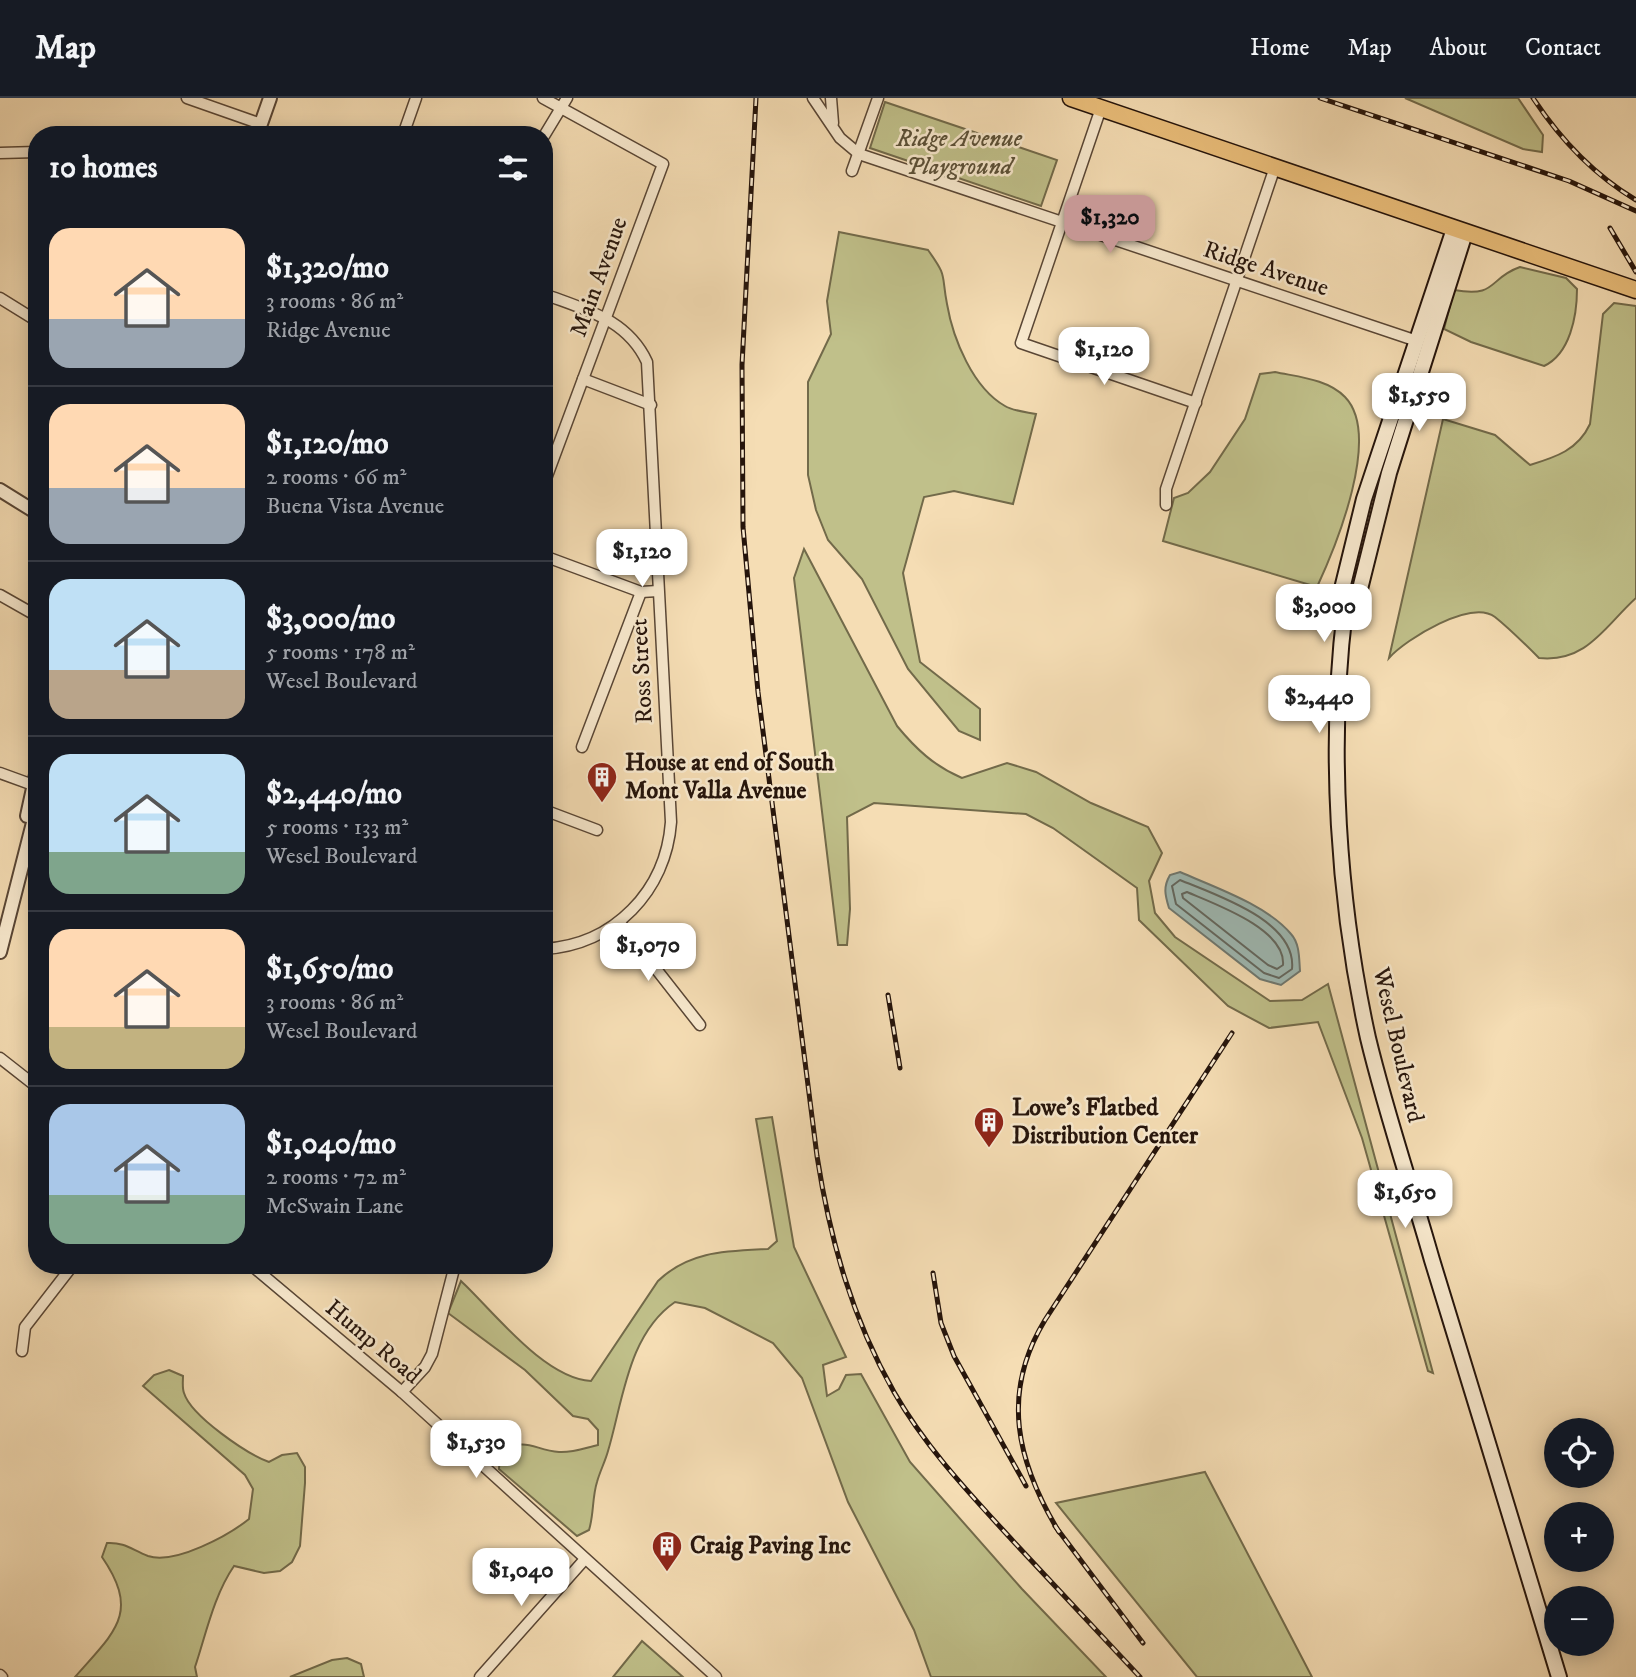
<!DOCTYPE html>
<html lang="en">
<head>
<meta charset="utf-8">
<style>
	body { margin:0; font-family:"IM FELL DW Pica",serif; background:#20242c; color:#f1f3f6; height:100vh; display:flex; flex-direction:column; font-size:26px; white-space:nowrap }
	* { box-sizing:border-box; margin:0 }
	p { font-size:23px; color:#9ea1a6 }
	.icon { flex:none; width:38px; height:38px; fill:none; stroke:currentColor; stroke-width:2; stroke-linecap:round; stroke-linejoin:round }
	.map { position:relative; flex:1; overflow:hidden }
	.drawer { position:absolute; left:28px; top:28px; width:525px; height:1148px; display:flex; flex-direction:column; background:#171b24; border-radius:28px; box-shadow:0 4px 18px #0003 }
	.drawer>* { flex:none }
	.tools { position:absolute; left:1544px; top:1320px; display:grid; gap:14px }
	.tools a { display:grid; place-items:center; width:70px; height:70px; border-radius:50%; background:#171b24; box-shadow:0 4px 18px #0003; font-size:35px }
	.price { position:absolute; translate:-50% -60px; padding:0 16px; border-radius:14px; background:#fff; color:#222; font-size:23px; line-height:46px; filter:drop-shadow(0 2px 4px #0008) }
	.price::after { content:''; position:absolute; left:50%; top:42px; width:21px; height:16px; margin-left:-10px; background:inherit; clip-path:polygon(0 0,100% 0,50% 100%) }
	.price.on { background:#c59692; color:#111 }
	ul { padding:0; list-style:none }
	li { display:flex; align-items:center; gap:21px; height:175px; padding:0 21px }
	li+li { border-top:2px solid #363941 }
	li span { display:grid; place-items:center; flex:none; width:196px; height:140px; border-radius:21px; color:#555 }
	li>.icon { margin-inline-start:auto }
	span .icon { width:84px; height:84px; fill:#fffc; stroke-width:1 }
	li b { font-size:30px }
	h2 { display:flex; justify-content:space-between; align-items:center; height:84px; padding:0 21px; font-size:30px }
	header { display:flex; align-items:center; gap:42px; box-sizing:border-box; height:98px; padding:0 35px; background:#171b24; border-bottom:2px solid #363941 }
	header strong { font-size:33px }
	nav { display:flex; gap:38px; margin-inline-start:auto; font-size:24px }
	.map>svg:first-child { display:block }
	.green { fill:#c0c08a; stroke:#726a4a; stroke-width:2 }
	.water { fill:#9ebab5; stroke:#6e7871; stroke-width:2 }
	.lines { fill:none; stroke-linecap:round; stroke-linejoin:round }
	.shore { stroke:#626760; stroke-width:2 }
	.minor-casing { stroke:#594635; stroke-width:13 }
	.tertiary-casing { stroke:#594635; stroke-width:16 }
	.secondary-casing { stroke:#25140b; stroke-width:18 }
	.primary-casing { stroke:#25140b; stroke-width:19 }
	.minor { stroke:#f8e9ce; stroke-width:10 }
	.tertiary { stroke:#f8e9ce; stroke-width:12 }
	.secondary { stroke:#f8e9ce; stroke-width:14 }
	.primary { stroke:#eabe7a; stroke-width:16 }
	.rail-casing { stroke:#25140b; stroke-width:5 }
	.rail { stroke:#f8e9ce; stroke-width:2.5; stroke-dasharray:8; stroke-linecap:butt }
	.labels { text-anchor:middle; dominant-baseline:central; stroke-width:5; stroke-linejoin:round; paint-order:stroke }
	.park-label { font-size:24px; font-style:italic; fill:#5b5037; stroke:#f8e9ce }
	.street-label { font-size:24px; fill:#25140b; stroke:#f8e9ce }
	.poi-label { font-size:24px; font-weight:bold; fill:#25140b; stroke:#f8e9ce; text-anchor:start }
</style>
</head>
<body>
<header>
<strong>Map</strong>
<nav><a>Home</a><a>Map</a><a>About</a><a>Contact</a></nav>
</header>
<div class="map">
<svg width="1636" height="1579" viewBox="0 0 1636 1579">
	<rect width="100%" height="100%" fill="#f5ddb4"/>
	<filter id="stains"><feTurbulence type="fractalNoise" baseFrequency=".00286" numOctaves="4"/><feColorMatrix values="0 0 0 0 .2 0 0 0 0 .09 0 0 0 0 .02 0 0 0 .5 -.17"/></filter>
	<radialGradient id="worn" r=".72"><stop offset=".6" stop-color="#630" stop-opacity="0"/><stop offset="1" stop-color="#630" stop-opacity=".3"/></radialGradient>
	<!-- green -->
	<g class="green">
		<path d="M1405,0H1518L1543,37L1542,54L1523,51Z"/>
		<path d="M885,4L1057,62L1041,108L870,50Z"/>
		<path d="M839,134L928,152C948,180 941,175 947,206C953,241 973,290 1005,308C1013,313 1026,314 1036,316L1013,406L954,393L924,399L903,475L920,564L980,611V642L959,633L908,571L862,481L828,442L816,412L808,377V284L831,236L827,203Z"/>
		<path d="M1520,169L1566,180L1577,191C1577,218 1570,256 1544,268L1471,244L1444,231L1454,192C1498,200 1488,180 1520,169Z"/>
		<path d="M1614,205L1636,208V500C1605,528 1587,565 1539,560C1525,546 1510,531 1495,519C1471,501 1406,541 1389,560L1443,321L1495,337L1530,367C1556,359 1578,352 1590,326L1603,216Z"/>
		<path d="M1275,274C1298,279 1328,281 1345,299C1382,337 1336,448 1317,489L1163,443L1174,400L1188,395L1210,374L1245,321L1260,276Z"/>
		<path d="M804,451L897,628C916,651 934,668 962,680L1007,665L1036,674L1091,705L1148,729L1162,755L1149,783L1155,815L1175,839L1270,903L1302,902L1328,886L1433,1275L1428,1273L1362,1040L1318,924L1269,930L1228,908L1139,822L1137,790L1053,730L1026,716L874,705L847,719L850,811L847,847H838L794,480Z"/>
		<path d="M772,1019L794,1149L846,1259L823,1267L827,1298L839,1291L846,1277L861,1276L910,1364L1022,1491L1106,1579H931L914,1532L848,1404L802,1280L773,1245L705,1210L675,1204C628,1236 623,1303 608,1353C605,1364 600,1373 597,1384C592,1400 594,1416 589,1432L577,1438L499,1371L500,1356C525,1337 533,1352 559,1354C572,1355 585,1350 598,1347V1332L588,1321L573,1318L525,1272L448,1215L461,1183C494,1214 544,1280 591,1283L658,1183C689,1153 726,1153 768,1151L777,1143L756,1021Z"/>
		<path d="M169,1272L183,1278C183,1283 182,1290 184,1295C191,1318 247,1356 269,1364L282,1357L297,1355L305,1369V1385L300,1448L292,1464L280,1473L264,1475L234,1468C214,1497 206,1536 195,1569L197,1579H75C114,1534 141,1516 102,1459L107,1445C125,1444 132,1452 148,1458C175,1467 229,1437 249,1421L253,1391L245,1377L143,1288L154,1277Z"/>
		<path d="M1205,1374L1312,1579H1197L1056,1405Z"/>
		<path d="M642,1543L683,1579H613Z"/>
		<path d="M347,1560L361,1566L364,1579H290L332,1562Z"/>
	</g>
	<!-- water -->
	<path class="water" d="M1180,774C1214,789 1267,807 1291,836C1300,846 1299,861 1300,873L1281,887L1260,881L1169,810C1165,797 1163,789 1170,777Z"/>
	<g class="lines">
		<!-- shore -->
		<g class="shore">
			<path d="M1180,782C1216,797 1297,823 1292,871L1279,880L1264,875L1176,806L1172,788Z"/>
			<path d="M1187,794C1215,806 1286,831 1283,867L1277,871L1268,867L1183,800L1182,796Z"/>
		</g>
		<!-- minor casing -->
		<g class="minor-casing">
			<g id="minor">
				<path d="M187,0L261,26"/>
				<path d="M543,0L663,66L544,386"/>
				<path d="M813,0L840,40L859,56L1417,243"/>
				<path d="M831,0L833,25"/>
				<path d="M1101,10L1021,245L1196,305"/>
				<path d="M403,37L416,0"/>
				<path d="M544,38L567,0"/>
				<path d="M0,55L37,54"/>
				<path d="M852,73L878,0"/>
				<path d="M544,196C586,212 627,221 647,264L671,724C666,793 614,847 544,851"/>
				<path d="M0,200L37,223"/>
				<path d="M583,281L651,307"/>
				<path d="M1166,407V391L1275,69"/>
				<path d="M544,458L641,494L658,493"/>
				<path d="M0,497L37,518"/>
				<path d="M582,649L641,494"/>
				<path d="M0,675L33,687"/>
				<path d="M544,712L597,732"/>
				<path d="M620,825L700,927"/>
				<path d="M0,960L37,989"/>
				<path d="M251,1167L402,1294L716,1579"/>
				<path d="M22,1253L25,1229L73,1167"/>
				<path d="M402,1294L425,1269L432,1256L455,1167"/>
				<path d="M0,1577L2,1579"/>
				<path d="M480,1579L585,1461"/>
			</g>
		</g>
		<!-- tertiary casing -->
		<g class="tertiary-casing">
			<g id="tertiary">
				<path d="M257,37L270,0"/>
				<path d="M0,392L37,415"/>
				<path d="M27,718L37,672"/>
				<path d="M0,854L37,709"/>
			</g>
		</g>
		<!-- secondary casing -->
		<g class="secondary-casing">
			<g id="secondary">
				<path d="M1454,131L1364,401L1341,495L1345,512C1328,650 1338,804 1368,940C1386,1015 1411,1088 1432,1162C1474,1301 1518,1440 1559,1579"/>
				<path d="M1345,512L1357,503L1389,375L1465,135"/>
			</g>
		</g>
		<!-- primary casing -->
		<g class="primary-casing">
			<path id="primary" d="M1071,0L1636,192"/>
		</g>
		<!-- minor -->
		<use href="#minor" class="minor"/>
		<!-- tertiary -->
		<use href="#tertiary" class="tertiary"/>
		<!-- secondary -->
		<use href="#secondary" class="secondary"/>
		<!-- primary -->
		<use href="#primary" class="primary"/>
		<!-- rail casing -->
		<g class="rail-casing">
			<g id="rail">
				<path d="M756,0L742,267L743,429L758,594L817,1058C830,1142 852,1220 894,1294C926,1350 970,1396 1013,1443C1055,1488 1098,1534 1140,1579"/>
				<path d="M1320,0L1569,83L1636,113"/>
				<path d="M1533,0C1560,41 1594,77 1636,102"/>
				<path d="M1610,130L1636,174"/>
				<path d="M888,897L900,970"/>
				<path d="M933,1175L941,1225L954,1258L1026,1388"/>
				<path d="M1055,1428L1143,1545"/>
				<path d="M1059,1434C1017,1364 1000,1296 1045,1222L1232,935"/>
			</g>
		</g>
		<!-- rail -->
		<use href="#rail" class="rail"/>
	</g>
	<!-- icons -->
	<defs>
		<g id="building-pin" transform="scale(1.575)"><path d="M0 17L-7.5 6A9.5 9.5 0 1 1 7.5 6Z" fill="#8f2418" stroke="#f8e9ce"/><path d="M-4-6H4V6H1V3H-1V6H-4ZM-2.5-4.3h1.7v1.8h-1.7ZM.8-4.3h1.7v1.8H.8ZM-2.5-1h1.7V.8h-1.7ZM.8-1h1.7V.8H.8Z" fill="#fff"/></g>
	</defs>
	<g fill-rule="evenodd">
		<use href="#building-pin" x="602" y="679"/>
		<use href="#building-pin" x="989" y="1024"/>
		<use href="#building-pin" x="667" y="1448"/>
	</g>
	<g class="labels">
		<!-- park labels -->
		<g class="park-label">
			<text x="959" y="41">Ridge Avenue<tspan x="959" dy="28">Playground</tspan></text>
		</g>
		<!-- street labels -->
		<g class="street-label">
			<text transform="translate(1266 171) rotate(18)">Ridge Avenue</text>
			<text transform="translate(599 179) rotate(-70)">Main Avenue</text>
			<text transform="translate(642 573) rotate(-93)">Ross Street</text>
			<text transform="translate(1398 947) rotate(77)">Wesel Boulevard</text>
			<text transform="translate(373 1244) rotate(40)">Hump Road</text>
		</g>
		<!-- poi labels -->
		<g class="poi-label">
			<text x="625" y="665">House at end of South<tspan x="625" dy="28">Mont Valla Avenue</tspan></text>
			<text x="1012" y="1010">Lowe's Flatbed<tspan x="1012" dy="28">Distribution Center</tspan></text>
			<text x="690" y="1448">Craig Paving Inc</text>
		</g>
	</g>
	<rect width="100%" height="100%" filter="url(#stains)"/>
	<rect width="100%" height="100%" fill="url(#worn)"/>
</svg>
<div class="tools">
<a><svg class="icon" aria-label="locate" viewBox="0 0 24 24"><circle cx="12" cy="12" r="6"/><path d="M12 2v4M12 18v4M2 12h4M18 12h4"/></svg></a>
<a>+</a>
<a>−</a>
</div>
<b class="price on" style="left:1110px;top:157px">$1,320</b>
<b class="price" style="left:1104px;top:289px">$1,120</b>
<b class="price" style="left:1419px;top:335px">$1,550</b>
<b class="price" style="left:642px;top:491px">$1,120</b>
<b class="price" style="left:1324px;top:546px">$3,000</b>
<b class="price" style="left:1319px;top:637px">$2,440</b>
<b class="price" style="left:648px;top:885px">$1,070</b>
<b class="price" style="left:1405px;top:1132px">$1,650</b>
<b class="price" style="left:476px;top:1382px">$1,530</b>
<b class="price" style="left:521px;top:1510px">$1,040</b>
<section class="drawer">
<h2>10 homes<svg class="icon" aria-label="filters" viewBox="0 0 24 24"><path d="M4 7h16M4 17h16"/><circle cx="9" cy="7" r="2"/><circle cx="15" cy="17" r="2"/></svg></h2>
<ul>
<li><span style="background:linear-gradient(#ffd9b3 65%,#9aa5b1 0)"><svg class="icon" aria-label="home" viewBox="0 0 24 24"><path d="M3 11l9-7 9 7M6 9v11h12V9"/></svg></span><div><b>$1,320/mo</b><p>3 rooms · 86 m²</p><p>Ridge Avenue</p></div></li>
<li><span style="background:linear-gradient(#ffd9b3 60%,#9aa5b1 0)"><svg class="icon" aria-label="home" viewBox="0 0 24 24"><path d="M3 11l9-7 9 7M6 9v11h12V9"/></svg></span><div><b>$1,120/mo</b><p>2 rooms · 66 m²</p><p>Buena Vista Avenue</p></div></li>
<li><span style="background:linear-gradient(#bfe0f5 65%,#b9a48a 0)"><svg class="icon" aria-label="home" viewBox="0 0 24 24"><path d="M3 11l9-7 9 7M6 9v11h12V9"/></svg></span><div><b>$3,000/mo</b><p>5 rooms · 178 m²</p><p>Wesel Boulevard</p></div></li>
<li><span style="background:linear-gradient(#bfe0f5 70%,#7fa58c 0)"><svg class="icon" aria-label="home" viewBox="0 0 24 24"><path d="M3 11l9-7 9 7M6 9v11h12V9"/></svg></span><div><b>$2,440/mo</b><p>5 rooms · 133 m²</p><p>Wesel Boulevard</p></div></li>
<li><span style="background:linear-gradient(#ffd9b3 70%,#c2b280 0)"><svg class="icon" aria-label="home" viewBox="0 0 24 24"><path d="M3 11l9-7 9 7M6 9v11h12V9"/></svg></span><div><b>$1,650/mo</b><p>3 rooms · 86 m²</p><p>Wesel Boulevard</p></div></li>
<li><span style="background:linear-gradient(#a9c7e8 65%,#7fa58c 0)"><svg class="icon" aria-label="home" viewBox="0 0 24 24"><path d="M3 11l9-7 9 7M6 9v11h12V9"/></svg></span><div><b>$1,040/mo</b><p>2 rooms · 72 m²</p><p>McSwain Lane</p></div></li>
</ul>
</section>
</div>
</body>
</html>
